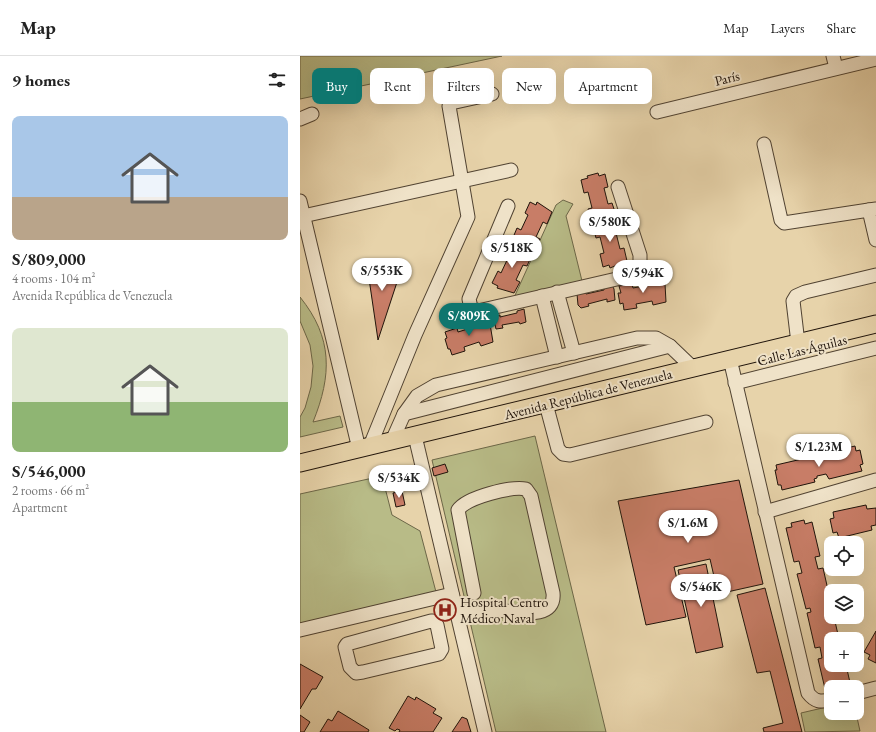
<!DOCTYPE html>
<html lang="en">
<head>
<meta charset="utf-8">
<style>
	body { margin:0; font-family:"EB Garamond",serif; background:#f2f2f2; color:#222; height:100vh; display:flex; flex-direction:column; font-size:15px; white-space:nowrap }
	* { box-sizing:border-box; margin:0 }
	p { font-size:13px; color:#767676 }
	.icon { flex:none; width:22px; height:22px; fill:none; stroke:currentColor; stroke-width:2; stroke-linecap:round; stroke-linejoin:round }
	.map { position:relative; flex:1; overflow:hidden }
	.sheet { display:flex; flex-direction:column; background:#fff; width:300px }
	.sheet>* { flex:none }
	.top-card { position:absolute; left:12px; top:12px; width:380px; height:36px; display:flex; gap:8px }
	.buttons { position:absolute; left:524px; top:480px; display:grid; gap:8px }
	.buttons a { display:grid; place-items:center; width:40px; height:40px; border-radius:8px; background:#fff; box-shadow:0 4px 16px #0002; font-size:20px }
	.price { position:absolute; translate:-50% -34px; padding:0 9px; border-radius:14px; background:#fff; color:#222; font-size:13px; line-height:26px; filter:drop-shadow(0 1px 2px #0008) }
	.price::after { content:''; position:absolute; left:50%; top:24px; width:12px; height:9px; margin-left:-6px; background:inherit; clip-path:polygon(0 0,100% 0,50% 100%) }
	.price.active { background:#0f766e; color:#fff }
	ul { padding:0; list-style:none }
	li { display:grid; align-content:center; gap:8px; height:212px; padding:0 12px }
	li span { display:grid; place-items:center; height:124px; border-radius:8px; color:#555 }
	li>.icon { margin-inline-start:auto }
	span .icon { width:72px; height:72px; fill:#fffc; stroke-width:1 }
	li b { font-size:17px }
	h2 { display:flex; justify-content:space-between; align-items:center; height:48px; padding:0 12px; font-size:17px }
	.tag { padding:0 14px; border-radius:8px; background:#fff; box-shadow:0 4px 16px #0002; font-size:14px; line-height:36px }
	.tag.active { background:#0f766e; color:#fff }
	header { display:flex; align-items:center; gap:24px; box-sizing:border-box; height:56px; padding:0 20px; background:#fff; border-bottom:1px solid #e0e0e0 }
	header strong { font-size:19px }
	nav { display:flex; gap:22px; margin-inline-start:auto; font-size:14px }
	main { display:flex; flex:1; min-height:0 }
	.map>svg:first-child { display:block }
	.green { fill:#b8bb87; stroke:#6c6748 }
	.building { fill:#c87d67; stroke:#1f130a }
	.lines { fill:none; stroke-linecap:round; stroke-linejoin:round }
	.minor-casing { stroke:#514332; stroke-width:15 }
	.major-casing { stroke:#1f130a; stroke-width:19 }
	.minor { stroke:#efe2c8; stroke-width:13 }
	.major { stroke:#e7d3aa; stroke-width:17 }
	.labels { text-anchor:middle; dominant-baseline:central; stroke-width:4; stroke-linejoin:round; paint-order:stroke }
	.street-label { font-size:14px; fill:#1f130a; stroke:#efe2c8 }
	.poi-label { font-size:14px; fill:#1f130a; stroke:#efe2c8; text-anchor:start }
</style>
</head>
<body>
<header>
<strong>Map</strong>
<nav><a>Map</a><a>Layers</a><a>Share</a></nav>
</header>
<main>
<section class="sheet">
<h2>9 homes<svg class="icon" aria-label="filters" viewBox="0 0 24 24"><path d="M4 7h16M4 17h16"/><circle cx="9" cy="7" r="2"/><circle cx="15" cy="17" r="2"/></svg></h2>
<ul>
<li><span style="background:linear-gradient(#a9c7e8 65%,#b9a48a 0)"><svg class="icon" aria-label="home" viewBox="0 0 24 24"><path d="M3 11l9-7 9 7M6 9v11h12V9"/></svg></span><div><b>S/809,000</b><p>4 rooms · 104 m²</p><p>Avenida República de Venezuela</p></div></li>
<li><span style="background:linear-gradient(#dfe7d0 60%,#8fb573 0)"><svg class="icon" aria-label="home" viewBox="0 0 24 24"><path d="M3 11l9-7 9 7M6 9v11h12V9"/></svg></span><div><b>S/546,000</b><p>2 rooms · 66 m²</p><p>Apartment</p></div></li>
</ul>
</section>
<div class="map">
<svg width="576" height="676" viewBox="0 0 576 676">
	<rect width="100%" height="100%" fill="#e7d3aa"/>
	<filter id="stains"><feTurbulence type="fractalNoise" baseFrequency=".005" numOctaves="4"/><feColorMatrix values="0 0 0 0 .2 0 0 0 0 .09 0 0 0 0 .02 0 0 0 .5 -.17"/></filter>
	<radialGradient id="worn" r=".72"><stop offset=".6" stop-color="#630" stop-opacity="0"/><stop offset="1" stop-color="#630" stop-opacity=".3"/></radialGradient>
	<!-- green -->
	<g class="green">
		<path d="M0,0H202L0,43Z"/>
		<path d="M263,144L273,148L266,160L283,229L212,246L256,149Z"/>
		<path d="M0,241C33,282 32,319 13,366L40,360L43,371L0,381V361L5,352L11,331L13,310L10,289L0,265Z"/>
		<path d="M235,380L306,676H196L132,404Z"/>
		<path d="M82,420L92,459L120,475L136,536L0,569V438Z"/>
		<path d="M531,650V657H556L560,675L505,676L501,657Z"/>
	</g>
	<!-- building -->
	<g class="building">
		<path d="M298,117L299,120L305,118L308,131L304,132L308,148L312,147L316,159L299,166L298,164L291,165L288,153L292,152L288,136L284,137L281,124L288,122L287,120Z"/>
		<path d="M230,146L236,149L237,146L252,156L247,168L243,166L236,181L240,183L234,194L228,192L227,194L217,189L218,187L212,184L217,172L221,174L228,159L225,157Z"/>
		<path d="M310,163V165L317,164L320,176L316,177L320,193L324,192L327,205L310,212L309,209L303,211L300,198L304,197L300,181L296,182L293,170L299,168V166Z"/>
		<path d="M210,188L216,191L217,189L232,199L227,210L223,209L216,224L220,226L214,237L197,232L198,230L192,227L198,215L201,217L208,202L204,200Z"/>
		<path d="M67,209L101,214L78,284Z"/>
		<path d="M361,222L363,229L365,228L366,246L353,249L352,245L336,248L337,252L324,254L323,247L320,248L318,237H321L319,230L332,228L333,232L349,229V224Z"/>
		<path d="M312,229L314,233L315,244L307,246V243L288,248L289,250L281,252L278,249L277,238L285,236L286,238L304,234V231Z"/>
		<path d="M224,253L226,266L220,268L219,266L202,269L203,272L196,273L193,260L200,259V261L217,257V255Z"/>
		<path d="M186,263L188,269L190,268L193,286L181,290L179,286L164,291L165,295L152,299L150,293H148L145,283L147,282L145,276L157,272L158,276L174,271L173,267Z"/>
		<path d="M555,390L556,395L560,394L563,408L560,409L562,415L529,423L526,418L517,420V422L514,423L515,426L482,434L481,429H478L475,414H477L476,409L515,400L516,403L523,402L522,398Z"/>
		<path d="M145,408L148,416L134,420L132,412Z"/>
		<path d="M439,424L463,528L418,538L410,503L374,511L386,561L346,569L318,445Z"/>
		<path d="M102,435L105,449L96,451L93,437Z"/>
		<path d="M566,449L567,453L576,452V469L571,470L572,474L539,482L537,476L533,477L530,463L534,462L533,456Z"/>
		<path d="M504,464L505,468L512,466L520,500L515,501L518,513L523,512L531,547L525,548L526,552L531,551V561H534L539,583H531V609H546L551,631H531V636L526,637L518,603L522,602L520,591L515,592L507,557L511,556L510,552L506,553L497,518L502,517L499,505L494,506L486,472L492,471L491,467Z"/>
		<path d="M406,508L423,591L396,597L378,514Z"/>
		<path d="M465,532L502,676H464L463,672L483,667L470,615L457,617L437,539Z"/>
		<path d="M576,575V607L568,603L570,599L564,596Z"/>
		<path d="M0,608L23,621L16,633H12L0,653Z"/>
		<path d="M108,640L115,644L116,641L136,653L133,657L142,662L133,676H99L100,674L97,673L95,675L89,672Z"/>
		<path d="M38,655L69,674L68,676H20L28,663L32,665Z"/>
		<path d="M0,659L10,666L4,676H0Z"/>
		<path d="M162,661L167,663L171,676H152Z"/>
	</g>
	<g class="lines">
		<!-- minor casing -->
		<g class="minor-casing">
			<g id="minor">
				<path d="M533,0L536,12"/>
				<path d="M357,56L576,3"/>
				<path d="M0,63L12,58"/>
				<path d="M464,88L481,164L484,167L569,154"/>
				<path d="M0,145L59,393"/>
				<path d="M208,150L169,243L171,252L178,255L334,219L340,210V199L318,131"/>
				<path d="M576,153L569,154L576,184"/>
				<path d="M3,160L211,114"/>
				<path d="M257,236L274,297"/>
				<path d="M242,240L257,301"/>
				<path d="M498,287L493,245L496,240L505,236L576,219"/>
				<path d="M430,303L508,637C515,646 520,646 531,644"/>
				<path d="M435,327L576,292"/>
				<path d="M246,348L258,393L263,398L270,399L406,366"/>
				<path d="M104,358L370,290"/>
				<path d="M115,380L185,676"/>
				<path d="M92,385L104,358L117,340L136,329L337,282H356L370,290L393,312"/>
				<path d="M70,390L115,279L168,161L149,50L151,47L192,38"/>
				<path d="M465,456L576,424"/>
				<path d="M158,560C170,558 182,554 194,554C212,554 256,567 253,537L231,440L226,433C212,430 167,441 158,454L174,537"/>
				<path d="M131,565H133L137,569L142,593L139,598L63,616L56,617L50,611L45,591L47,588Z"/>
				<path d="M0,574L152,538"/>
				<path d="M557,637L576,632"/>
			</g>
		</g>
		<!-- major casing -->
		<g class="major-casing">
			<path id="major" d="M0,407L576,268"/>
		</g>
		<!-- minor -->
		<use href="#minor" class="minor"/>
		<!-- major -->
		<use href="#major" class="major"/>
	</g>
	<!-- icons -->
	<defs>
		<g id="hospital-ring" transform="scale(1.15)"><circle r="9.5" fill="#efe2c8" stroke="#8f2418" stroke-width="1.5"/><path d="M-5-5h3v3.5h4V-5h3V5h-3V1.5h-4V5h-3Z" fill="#8f2418"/></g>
	</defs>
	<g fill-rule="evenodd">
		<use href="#hospital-ring" x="145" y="554"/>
	</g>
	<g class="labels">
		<!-- street labels -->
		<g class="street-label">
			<text transform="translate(427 22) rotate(-14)">París</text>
			<text transform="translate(502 294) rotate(-14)">Calle Las Águilas</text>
			<text transform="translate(288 338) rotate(-14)">Avenida República de Venezuela</text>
		</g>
		<!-- poi labels -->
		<g class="poi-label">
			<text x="160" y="546">Hospital Centro<tspan x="160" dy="16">Médico Naval</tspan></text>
		</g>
	</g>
	<rect width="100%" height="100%" filter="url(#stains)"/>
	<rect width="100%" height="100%" fill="url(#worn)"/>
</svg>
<div class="buttons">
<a><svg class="icon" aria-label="locate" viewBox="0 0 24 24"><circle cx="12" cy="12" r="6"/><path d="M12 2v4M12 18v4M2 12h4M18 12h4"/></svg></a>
<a><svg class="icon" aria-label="layers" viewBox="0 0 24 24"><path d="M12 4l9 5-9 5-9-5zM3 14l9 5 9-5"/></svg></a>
<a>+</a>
<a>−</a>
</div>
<b class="price" style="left:310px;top:187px">S/580K</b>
<b class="price" style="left:212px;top:213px">S/518K</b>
<b class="price" style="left:82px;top:236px">S/553K</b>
<b class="price" style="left:343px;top:238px">S/594K</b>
<b class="price active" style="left:169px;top:281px">S/809K</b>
<b class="price" style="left:519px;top:412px">S/1.23M</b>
<b class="price" style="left:99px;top:443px">S/534K</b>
<b class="price" style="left:388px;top:488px">S/1.6M</b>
<b class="price" style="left:401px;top:552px">S/546K</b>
<div class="top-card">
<a class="tag active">Buy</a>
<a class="tag">Rent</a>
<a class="tag">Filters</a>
<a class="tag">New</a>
<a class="tag">Apartment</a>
</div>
</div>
</main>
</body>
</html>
